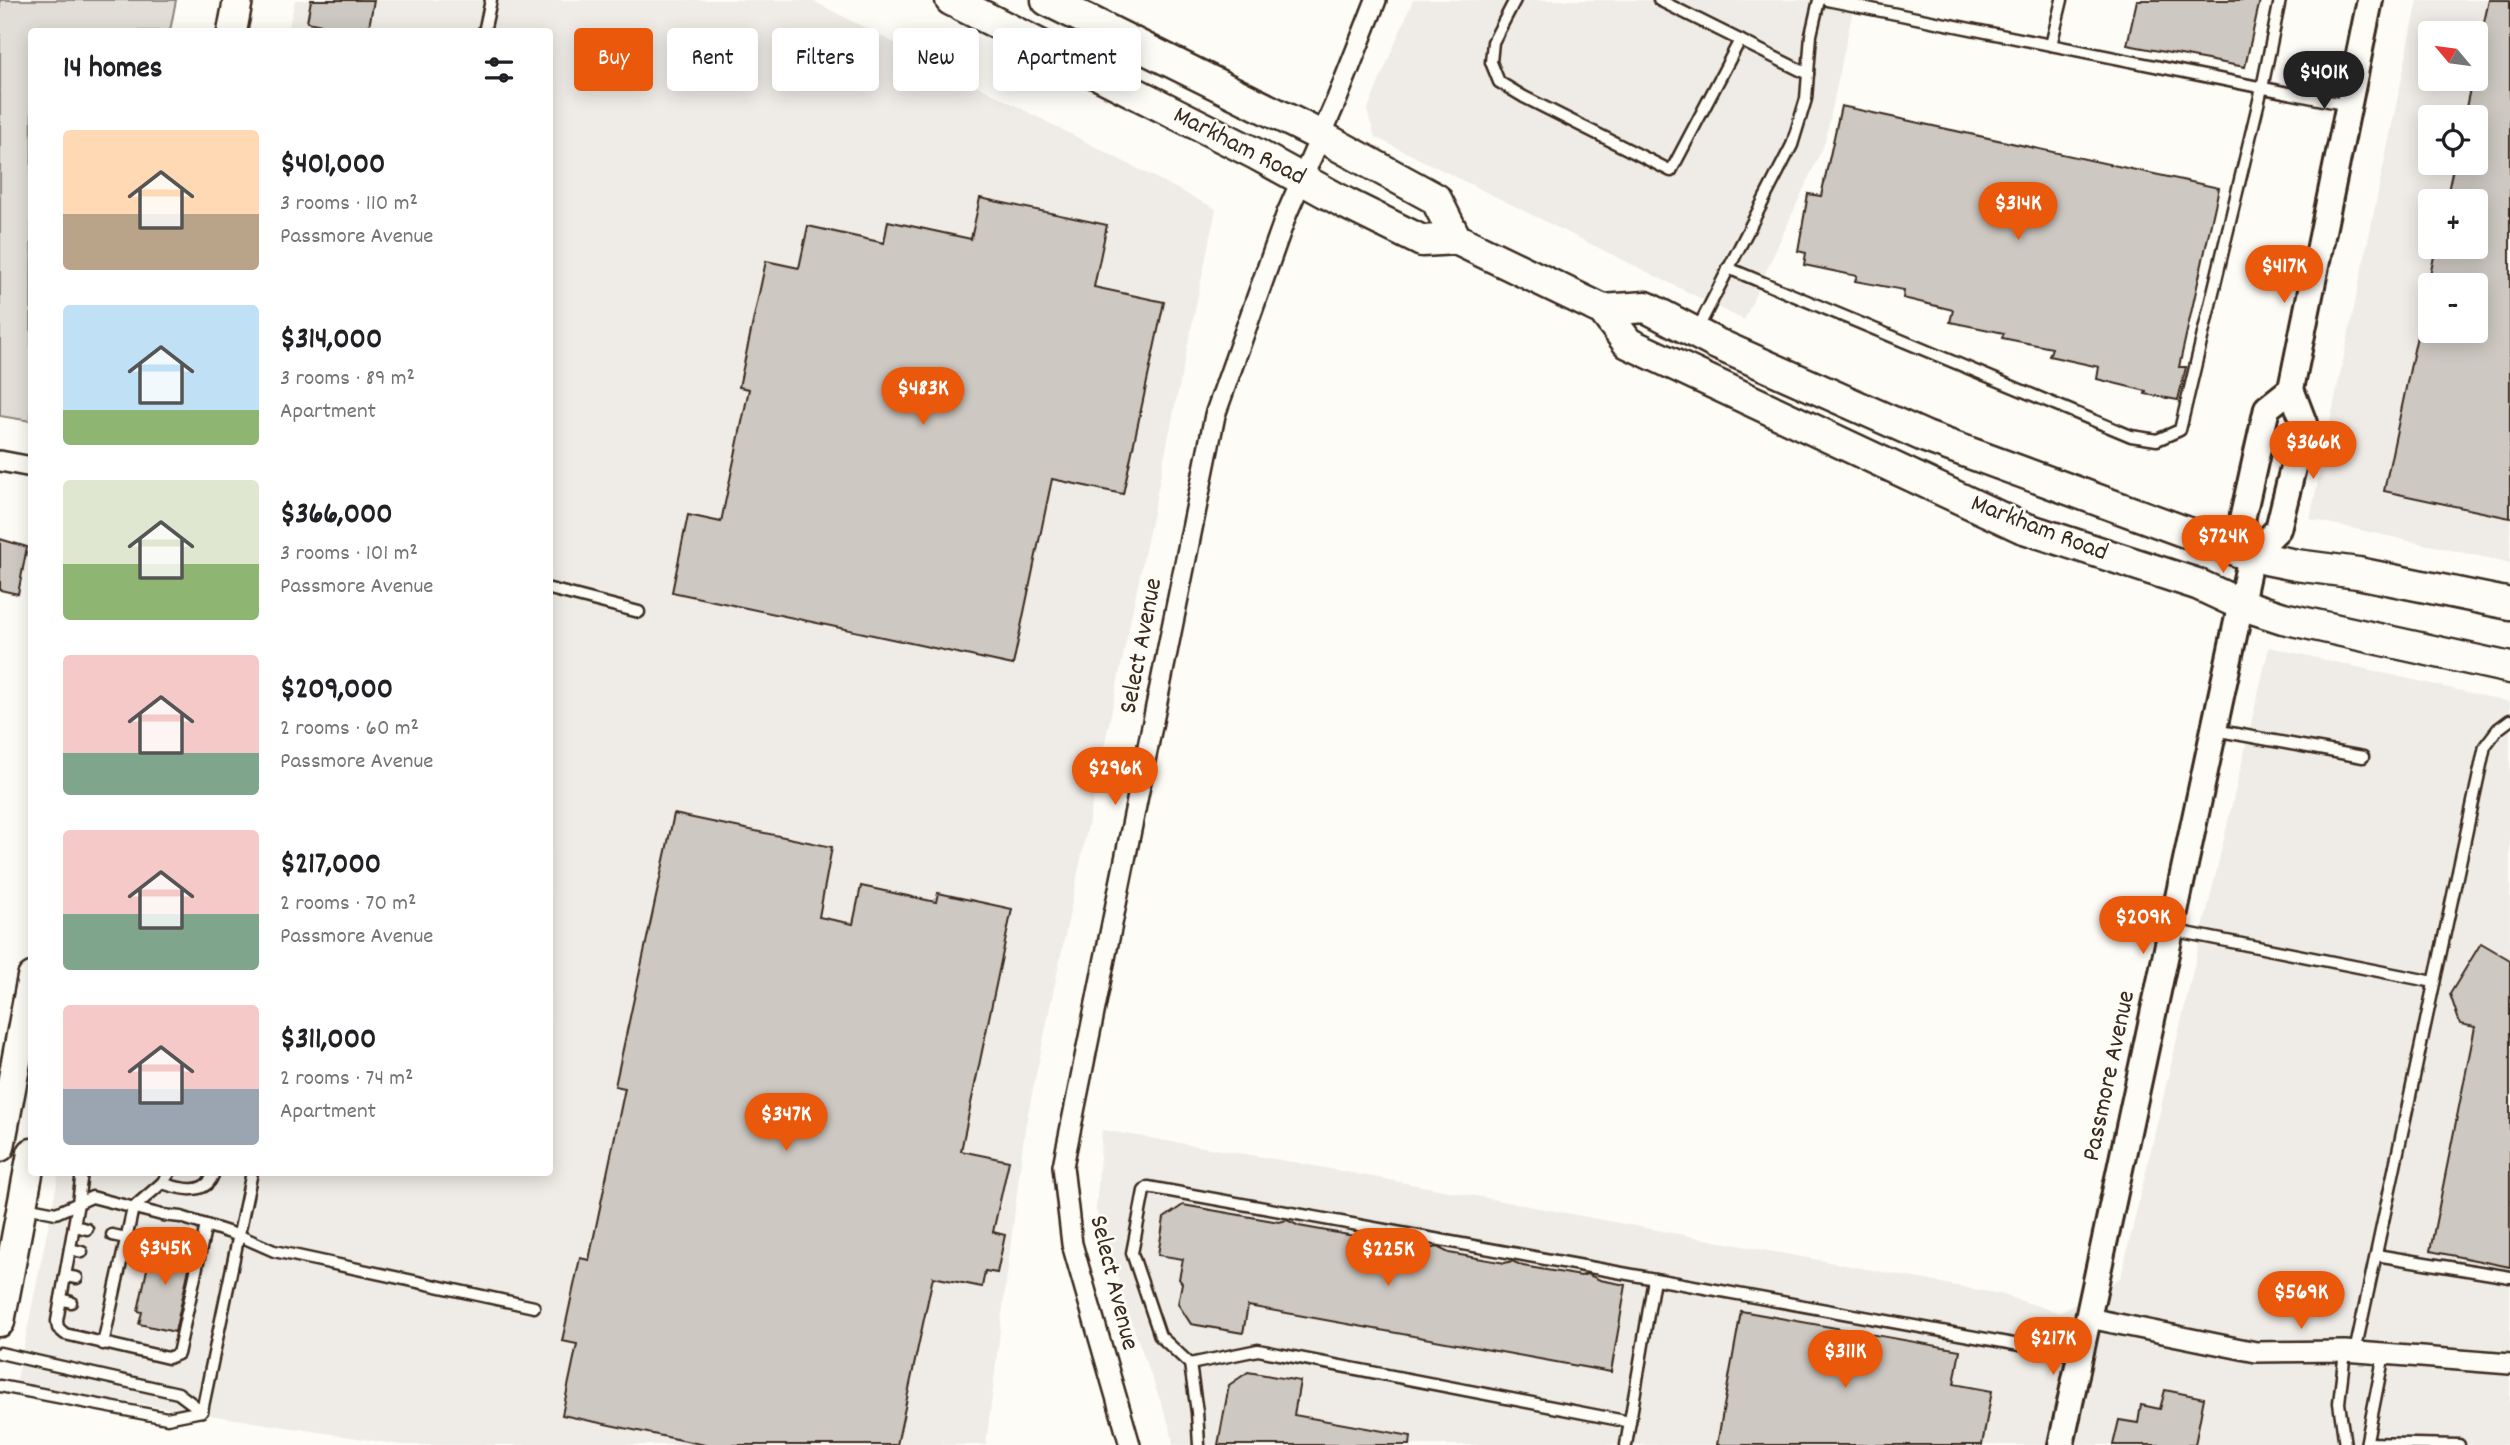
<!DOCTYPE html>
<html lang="en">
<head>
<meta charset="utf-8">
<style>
	body { margin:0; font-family:Dekko,sans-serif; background:#f6f6f6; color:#202124; height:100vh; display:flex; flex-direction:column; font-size:26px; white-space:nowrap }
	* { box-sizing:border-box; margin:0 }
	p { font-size:23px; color:#757577 }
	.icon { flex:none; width:38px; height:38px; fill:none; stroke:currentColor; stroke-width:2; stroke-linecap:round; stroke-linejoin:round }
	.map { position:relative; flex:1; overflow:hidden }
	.drawer { position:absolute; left:28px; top:28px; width:525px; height:1148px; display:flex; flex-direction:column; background:#fff; border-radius:7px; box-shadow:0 4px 18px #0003 }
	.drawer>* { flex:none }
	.top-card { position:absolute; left:574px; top:28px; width:665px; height:63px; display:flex; gap:14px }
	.needle { width:46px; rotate:299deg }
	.buttons { position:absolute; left:2418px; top:21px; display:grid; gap:14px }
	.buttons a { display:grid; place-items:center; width:70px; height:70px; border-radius:7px; background:#fff; box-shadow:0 4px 18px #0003; font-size:35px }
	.price { position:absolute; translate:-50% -60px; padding:0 16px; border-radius:24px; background:#ea580c; color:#fff; font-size:23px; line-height:46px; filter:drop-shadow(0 2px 4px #0008) }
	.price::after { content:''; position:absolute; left:50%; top:42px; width:21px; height:16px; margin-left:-10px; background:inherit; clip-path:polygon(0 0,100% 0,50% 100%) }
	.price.on { background:#222; color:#fff }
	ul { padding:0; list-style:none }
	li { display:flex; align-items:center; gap:21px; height:175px; padding:0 35px }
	li span { display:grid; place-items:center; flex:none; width:196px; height:140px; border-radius:7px; color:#555 }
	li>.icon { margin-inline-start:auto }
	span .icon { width:84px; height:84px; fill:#fffc; stroke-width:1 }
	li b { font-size:30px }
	h2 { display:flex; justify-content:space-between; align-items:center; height:84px; padding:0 35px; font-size:30px }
	.pill { padding:0 24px; border-radius:7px; background:#fff; box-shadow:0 4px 18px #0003; font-size:24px; line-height:63px }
	.pill.on { background:#ea580c; color:#fff }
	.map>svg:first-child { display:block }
	.built { fill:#efece7; fill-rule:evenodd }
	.green { fill:#e1ded7; stroke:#8e847a; stroke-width:2 }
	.building { fill:#cdc8c2; stroke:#3b2a1e; stroke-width:2 }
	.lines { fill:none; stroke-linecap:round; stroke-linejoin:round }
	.service-casing { stroke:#3b2a1e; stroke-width:15 }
	.minor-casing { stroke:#3b2a1e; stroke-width:24 }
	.tertiary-casing { stroke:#3b2a1e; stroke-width:30 }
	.secondary-casing { stroke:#3b2a1e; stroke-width:33 }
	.primary-casing { stroke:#3b2a1e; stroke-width:35 }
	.service { stroke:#fdfcf7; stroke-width:10 }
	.minor { stroke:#fdfcf7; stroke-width:19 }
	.tertiary { stroke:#fdfcf7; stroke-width:24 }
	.secondary { stroke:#fdfcf7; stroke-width:28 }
	.primary { stroke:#fdfcf7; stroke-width:30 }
	.labels { text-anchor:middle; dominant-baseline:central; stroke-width:5; stroke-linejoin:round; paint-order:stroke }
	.street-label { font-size:26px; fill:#3b2a1e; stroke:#fdfcf7 }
</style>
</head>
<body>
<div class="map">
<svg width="2510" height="1445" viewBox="0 0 2510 1445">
	<rect width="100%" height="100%" fill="#fdfcf7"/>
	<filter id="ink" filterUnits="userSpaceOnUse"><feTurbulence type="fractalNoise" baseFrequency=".0143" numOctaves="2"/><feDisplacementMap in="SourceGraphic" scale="14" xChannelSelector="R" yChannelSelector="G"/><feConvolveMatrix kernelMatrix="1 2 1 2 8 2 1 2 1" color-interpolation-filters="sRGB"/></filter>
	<g filter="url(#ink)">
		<!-- built -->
		<g class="built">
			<path d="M295,0H811L1216,209L1025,1128L986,1445H402L16,1385L59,1173L550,1172V32L288,31Z"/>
			<path d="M1413,0H1855L1825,142L1744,320L1375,137L1367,111Z"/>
			<path d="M2418,0H2510V563L2310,519ZM2431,33H2476V79H2431ZM2431,117H2476V163H2431ZM2431,201H2476V247H2431ZM2431,285H2476V331H2431Z"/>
			<path d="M2269,647L2510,702V1445H1173L1170,1427L1131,1321L1096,1210L1102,1130L1298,1163L2000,1294L2060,1313L2121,1277Z"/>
		</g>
		<!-- green -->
		<path class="green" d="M0,0H176L170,31L32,32L31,421L0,416Z"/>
		<!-- building -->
		<g class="building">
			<path d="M311,0H374L368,32H357L307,22Z"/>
			<path d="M2137,0H2260L2245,67L2127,45Z"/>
			<path d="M2489,0H2510V518L2384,491L2418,331H2476V285H2428L2436,247H2476V201H2446L2454,163H2476V117H2464L2472,79H2476V58Z"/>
			<path d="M1841,106L2219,188L2179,367H2186L2178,400L2145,394L2146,391L2097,379L2099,367L2049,356L2052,348L2002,338L2004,333L1950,322L1953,310L1903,298L1904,290L1855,281L1857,276L1804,265L1806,253L1798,251L1808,194L1821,196Z"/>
			<path d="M980,198L1107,225L1094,287L1164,302L1123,494L1052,479L1013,665L672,592L688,515L721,522L749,389L739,387L766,261L799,268L808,226L884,243L888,221L971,239Z"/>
			<path d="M0,539L27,547L18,594L0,590Z"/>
			<path d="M674,814L832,847L819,917L853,924L861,886L936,902L938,893L1012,909L961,1151L1009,1161L993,1232L1005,1235L997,1273L985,1271L982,1287L933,1277L897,1445H705L562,1415L577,1344L562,1341L580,1258L589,1260L625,1088L615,1086Z"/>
			<path d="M2481,943L2510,960V1267L2430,1251L2475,1027L2460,1024L2450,994Z"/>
			<path d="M1183,1205L1279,1222L1287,1220L1299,1226L1354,1236L1362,1233L1373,1239L1428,1249L1437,1247L1449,1253L1505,1263L1512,1261L1523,1266L1581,1276L1587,1274L1600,1280L1626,1285L1611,1372L1248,1306L1243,1333L1191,1324L1178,1304L1182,1283L1179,1279L1183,1259L1158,1255L1164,1218Z"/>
			<path d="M157,1241L193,1250L175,1332L139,1324L142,1312L138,1311L149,1260L153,1261Z"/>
			<path d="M1741,1311L1960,1350L1954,1384L1992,1391L1982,1445H1717Z"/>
			<path d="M1248,1372L1300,1381L1294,1415L1411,1436L1410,1445H1218L1229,1385Z"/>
			<path d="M2165,1390L2204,1398L2195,1445H2113L2119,1420L2138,1423L2141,1405L2160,1409Z"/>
		</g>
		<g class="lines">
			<!-- service casing -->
			<g class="service-casing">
				<g id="service">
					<path d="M1515,0L1493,42L1491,62L1499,82L1524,97L1671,171L1740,40"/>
					<path d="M1659,0L1808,74"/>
					<path d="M1827,0L2348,105"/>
					<path d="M484,32L491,0"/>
					<path d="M2051,45L2062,0"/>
					<path d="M1728,268L2131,436L2157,440L2180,430L2262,88L2280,0"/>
					<path d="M1697,330L1792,145L1806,99L1811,35L1819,0"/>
					<path d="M550,589L639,612"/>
					<path d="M2214,730L2363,757"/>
					<path d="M2171,930L2434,982"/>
					<path d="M82,1172L78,1203L57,1321L58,1328L65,1334L168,1358L178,1354L206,1225"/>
					<path d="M162,1183C180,1189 207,1197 214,1172"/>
					<path d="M25,1207L56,1213L92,1197L162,1215L181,1217L240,1236L274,1251L534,1307"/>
					<path d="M74,1226L87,1229"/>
					<path d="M112,1235L126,1238"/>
					<path d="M70,1249L82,1252"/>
					<path d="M2376,1255L2510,1277"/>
					<path d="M65,1276L77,1278"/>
					<path d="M61,1299L71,1302"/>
					<path d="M103,1344L133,1208L162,1183L170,1172"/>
					<path d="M2355,1352L2485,746L2498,729L2510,720"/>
					<path d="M0,1353L178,1393L202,1411"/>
					<path d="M1190,1364L1258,1350L1630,1422"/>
					<path d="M0,1386L167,1418L202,1411"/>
					<path d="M202,1411L252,1172"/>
					<path d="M2367,1443L2459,1445"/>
					<path d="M1199,1445L1197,1412L1190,1364L1160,1336L1132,1253L1144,1191L1148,1187L2080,1356"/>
					<path d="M1626,1445L1654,1279"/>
					<path d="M2345,1445L2339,1403L2345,1351"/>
					<path d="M2366,1445L2384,1354"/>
				</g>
			</g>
			<!-- minor casing -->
			<g class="minor-casing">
				<g id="minor">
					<path d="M0,461L32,467"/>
					<path d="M2089,1318L2256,1352L2345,1351L2510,1364"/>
					<path d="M1130,1445L1072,1244L1063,1166L1215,415L1287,213L1337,99L1376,0"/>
				</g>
			</g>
			<!-- tertiary casing -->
			<g class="tertiary-casing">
				<g id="tertiary">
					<path d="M2251,556L2278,529L2304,423L2291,389L2370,0"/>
					<path d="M2061,1445L2251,556L2242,520L2267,408L2291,389"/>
				</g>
			</g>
			<!-- secondary casing -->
			<g class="secondary-casing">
				<g id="secondary">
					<path d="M232,32L238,0"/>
					<path d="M0,1147L32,977"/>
					<path d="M0,1322L32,1153"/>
				</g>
			</g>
			<!-- primary casing -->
			<g class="primary-casing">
				<g id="primary">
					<path d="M951,0L1256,154L1347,204L1422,241L1456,239L1603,310L1628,343L2021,527L2197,584L2240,604L2283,618L2510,668"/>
					<path d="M1047,0L1319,135L1436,199L1456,239"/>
					<path d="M1603,310L1646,307L1715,343L1926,437L2251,556L2296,565L2358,573L2510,604"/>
				</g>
			</g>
			<!-- service -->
			<use href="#service" class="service"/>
			<!-- minor -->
			<use href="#minor" class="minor"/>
			<!-- tertiary -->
			<use href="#tertiary" class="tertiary"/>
			<!-- secondary -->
			<use href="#secondary" class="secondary"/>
			<!-- primary -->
			<use href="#primary" class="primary"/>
		</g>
	</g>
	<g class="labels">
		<!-- street labels -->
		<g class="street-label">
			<text transform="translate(1239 147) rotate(27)">Markham Road</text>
			<text transform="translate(2039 529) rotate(21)">Markham Road</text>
			<text transform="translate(1142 646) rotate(-79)">Select Avenue</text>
			<text transform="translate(2110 1076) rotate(-78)">Passmore Avenue</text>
			<text transform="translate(1113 1283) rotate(76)">Select Avenue</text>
		</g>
	</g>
</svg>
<div class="buttons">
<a><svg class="needle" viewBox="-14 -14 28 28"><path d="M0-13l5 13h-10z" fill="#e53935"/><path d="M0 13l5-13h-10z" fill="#757577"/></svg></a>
<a><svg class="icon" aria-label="locate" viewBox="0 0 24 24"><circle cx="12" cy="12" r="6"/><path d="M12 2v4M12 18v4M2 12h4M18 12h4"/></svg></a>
<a>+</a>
<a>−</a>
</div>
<b class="price on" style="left:2324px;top:111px">$401K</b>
<b class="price" style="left:2018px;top:242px">$314K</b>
<b class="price" style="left:2284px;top:305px">$417K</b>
<b class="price" style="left:923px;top:427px">$483K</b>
<b class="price" style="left:2313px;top:481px">$366K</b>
<b class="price" style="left:2223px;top:575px">$724K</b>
<b class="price" style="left:1115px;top:807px">$296K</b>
<b class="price" style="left:2143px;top:956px">$209K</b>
<b class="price" style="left:786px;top:1153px">$347K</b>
<b class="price" style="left:165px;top:1287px">$345K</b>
<b class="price" style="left:1388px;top:1288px">$225K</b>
<b class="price" style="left:2301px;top:1331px">$569K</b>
<b class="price" style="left:2053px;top:1377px">$217K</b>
<b class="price" style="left:1845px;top:1390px">$311K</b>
<div class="top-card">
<a class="pill on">Buy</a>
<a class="pill">Rent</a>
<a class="pill">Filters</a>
<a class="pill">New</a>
<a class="pill">Apartment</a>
</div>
<section class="drawer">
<h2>14 homes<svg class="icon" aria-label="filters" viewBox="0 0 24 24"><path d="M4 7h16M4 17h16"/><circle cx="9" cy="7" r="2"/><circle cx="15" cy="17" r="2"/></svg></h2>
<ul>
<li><span style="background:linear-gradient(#ffd9b3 60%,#b9a48a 0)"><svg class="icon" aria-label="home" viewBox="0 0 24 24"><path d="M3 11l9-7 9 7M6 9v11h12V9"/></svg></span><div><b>$401,000</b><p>3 rooms · 110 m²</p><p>Passmore Avenue</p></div></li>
<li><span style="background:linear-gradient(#bfe0f5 75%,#8fb573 0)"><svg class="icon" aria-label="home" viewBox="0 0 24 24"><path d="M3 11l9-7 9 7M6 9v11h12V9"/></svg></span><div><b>$314,000</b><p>3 rooms · 89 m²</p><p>Apartment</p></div></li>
<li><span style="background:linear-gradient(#dfe7d0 60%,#8fb573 0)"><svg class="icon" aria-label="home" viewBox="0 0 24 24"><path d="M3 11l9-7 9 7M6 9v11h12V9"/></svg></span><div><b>$366,000</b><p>3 rooms · 101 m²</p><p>Passmore Avenue</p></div></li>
<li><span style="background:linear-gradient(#f6c9c9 70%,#7fa58c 0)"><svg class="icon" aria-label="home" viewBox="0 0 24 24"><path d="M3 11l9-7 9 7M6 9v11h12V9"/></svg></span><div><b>$209,000</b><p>2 rooms · 60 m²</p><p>Passmore Avenue</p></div></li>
<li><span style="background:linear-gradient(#f6c9c9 60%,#7fa58c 0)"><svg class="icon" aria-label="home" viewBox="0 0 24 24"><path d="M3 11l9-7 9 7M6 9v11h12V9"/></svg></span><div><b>$217,000</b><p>2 rooms · 70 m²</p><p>Passmore Avenue</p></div></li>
<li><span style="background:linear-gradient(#f6c9c9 60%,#9aa5b1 0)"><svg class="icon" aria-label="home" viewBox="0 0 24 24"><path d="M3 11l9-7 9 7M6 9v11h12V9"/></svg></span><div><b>$311,000</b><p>2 rooms · 74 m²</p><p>Apartment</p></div></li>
</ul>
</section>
</div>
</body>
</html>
